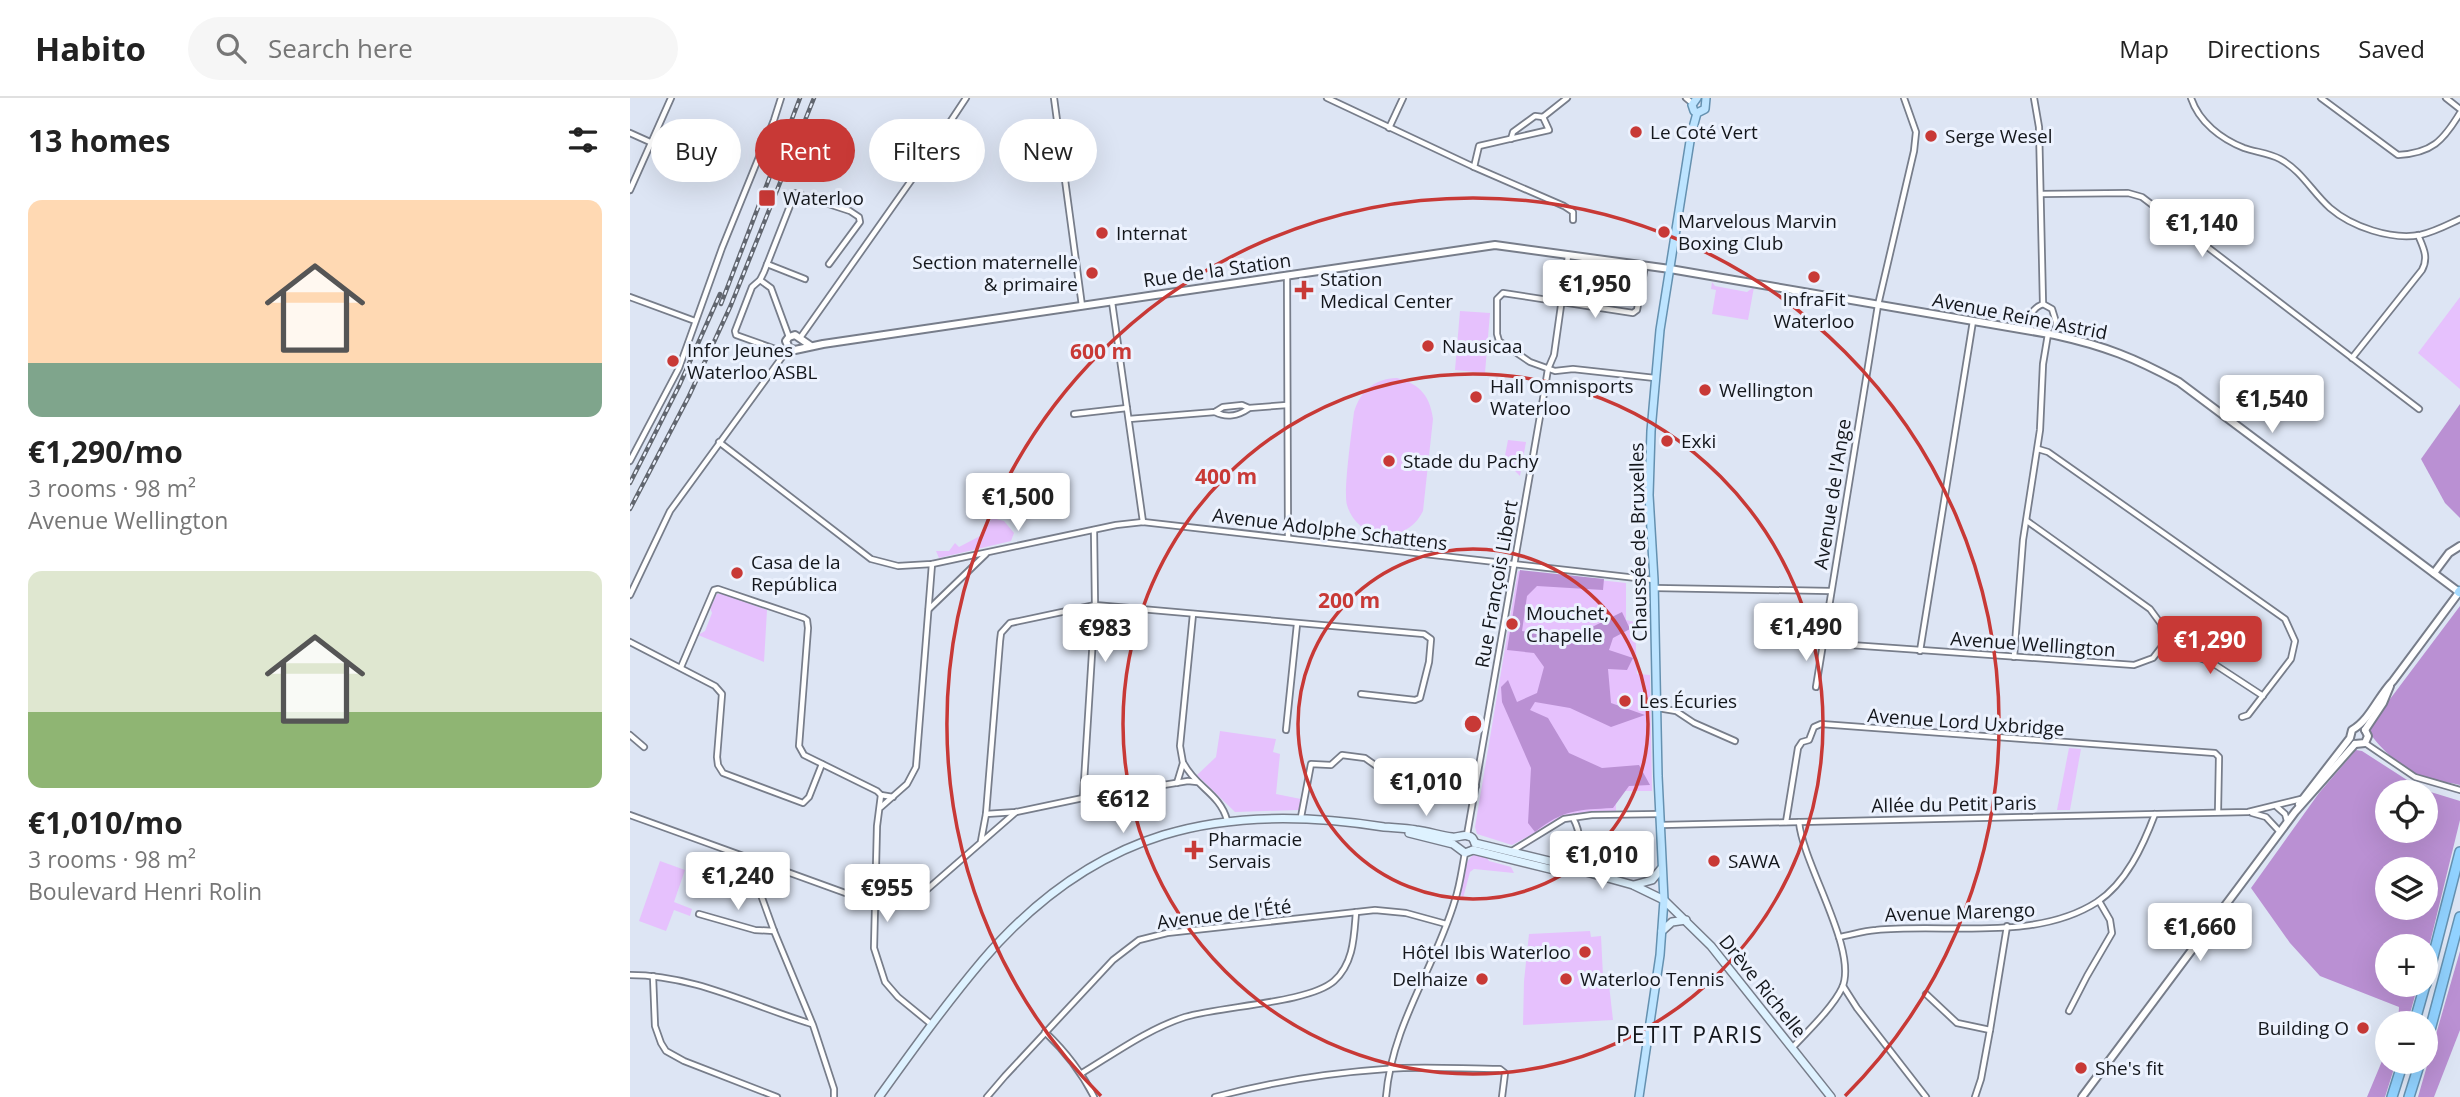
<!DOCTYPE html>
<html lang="en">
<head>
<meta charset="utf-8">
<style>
	body { margin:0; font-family:"Open Sans",sans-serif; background:#f6f6f6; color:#222; height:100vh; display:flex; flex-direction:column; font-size:26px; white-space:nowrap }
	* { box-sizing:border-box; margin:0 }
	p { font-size:23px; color:#767676 }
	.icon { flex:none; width:38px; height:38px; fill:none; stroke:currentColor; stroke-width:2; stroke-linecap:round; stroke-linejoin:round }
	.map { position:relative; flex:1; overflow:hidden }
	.panel { display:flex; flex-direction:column; background:#fff; width:630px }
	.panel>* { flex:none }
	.top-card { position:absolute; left:21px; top:21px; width:665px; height:63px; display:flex; gap:14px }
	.fabs { position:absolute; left:1745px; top:682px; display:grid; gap:14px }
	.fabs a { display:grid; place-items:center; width:63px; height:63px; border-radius:50%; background:#fff; box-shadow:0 7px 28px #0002; font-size:35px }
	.price { position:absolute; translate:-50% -60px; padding:0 16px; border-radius:7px; background:#fff; color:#222; font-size:23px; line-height:46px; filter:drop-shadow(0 2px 4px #0008) }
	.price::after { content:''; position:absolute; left:50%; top:42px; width:21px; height:16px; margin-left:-10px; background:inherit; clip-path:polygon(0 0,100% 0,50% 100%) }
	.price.current { background:#c83936; color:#fff }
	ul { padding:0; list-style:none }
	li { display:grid; align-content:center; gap:14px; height:371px; padding:0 28px }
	li span { display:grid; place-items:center; height:217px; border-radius:14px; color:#555 }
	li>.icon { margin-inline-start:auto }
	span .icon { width:126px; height:126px; fill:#fffc; stroke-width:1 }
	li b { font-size:30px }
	h2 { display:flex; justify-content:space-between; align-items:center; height:84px; padding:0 28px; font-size:30px }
	.pill { padding:0 24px; border-radius:32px; background:#fff; box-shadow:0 7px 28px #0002; font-size:24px; line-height:63px }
	.pill.current { background:#c83936; color:#fff }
	header { display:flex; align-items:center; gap:42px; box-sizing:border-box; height:98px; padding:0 35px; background:#fff; border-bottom:2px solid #e0e0e0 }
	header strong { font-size:33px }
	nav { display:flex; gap:38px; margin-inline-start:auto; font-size:24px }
	.search { width:490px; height:63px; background:#f6f6f6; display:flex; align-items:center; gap:18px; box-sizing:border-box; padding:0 24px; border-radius:38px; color:#767676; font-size:26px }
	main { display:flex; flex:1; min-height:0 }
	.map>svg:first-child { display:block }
	.green { fill:#e6c1fd }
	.forest { fill:#ba90d3; fill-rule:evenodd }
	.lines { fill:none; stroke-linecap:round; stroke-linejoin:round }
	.minor-casing { stroke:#777d8a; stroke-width:8 }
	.tertiary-casing { stroke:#777d8a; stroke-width:10 }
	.secondary-casing { stroke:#777d8a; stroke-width:10 }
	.primary-casing { stroke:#6591b0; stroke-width:10 }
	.trunk-casing { stroke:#6591b0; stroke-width:11 }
	.motorway-casing { stroke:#6591b0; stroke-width:12 }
	.minor { stroke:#fff; stroke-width:4.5 }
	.tertiary { stroke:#fff; stroke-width:6 }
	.secondary { stroke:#def2ff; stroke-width:7 }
	.primary { stroke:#bde4ff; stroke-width:7 }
	.trunk { stroke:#a7dbff; stroke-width:8 }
	.motorway { stroke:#91d2ff; stroke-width:9 }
	.rail-casing { stroke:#61666f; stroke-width:4.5 }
	.rail { stroke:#ecf2fe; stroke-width:2; stroke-dasharray:5; stroke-linecap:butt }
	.ring { fill:none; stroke:#c83936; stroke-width:3.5 }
	.poi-dot { fill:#c83936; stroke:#ecf2fe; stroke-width:2.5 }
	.labels { text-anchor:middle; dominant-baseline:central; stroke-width:6; stroke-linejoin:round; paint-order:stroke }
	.poi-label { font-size:19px; fill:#14171c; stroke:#ecf2fe; text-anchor:start }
	.street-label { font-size:19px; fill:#14171c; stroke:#ecf2fe }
	.quarter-label { font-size:23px; letter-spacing:2px; fill:#14171c; stroke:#ecf2fe }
	.centre { fill:#c83936; stroke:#ecf2fe; stroke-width:3.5 }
	.ring-label { font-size:21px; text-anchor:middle; font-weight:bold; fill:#c83936; stroke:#ecf2fe; stroke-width:6; stroke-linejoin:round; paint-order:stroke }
</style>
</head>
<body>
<header>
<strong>Habito</strong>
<div class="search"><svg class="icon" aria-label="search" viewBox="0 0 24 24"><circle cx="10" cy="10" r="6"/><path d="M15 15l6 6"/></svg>Search here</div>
<nav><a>Map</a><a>Directions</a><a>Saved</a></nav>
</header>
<main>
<section class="panel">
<h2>13 homes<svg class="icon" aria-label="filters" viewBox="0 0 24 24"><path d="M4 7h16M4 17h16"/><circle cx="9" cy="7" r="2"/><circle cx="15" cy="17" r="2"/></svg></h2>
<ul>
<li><span style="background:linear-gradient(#ffd9b3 75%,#7fa58c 0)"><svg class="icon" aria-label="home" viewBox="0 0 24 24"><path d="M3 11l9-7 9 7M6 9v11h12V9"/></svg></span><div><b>€1,290/mo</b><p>3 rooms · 98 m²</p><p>Avenue Wellington</p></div></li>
<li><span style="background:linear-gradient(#dfe7d0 65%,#8fb573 0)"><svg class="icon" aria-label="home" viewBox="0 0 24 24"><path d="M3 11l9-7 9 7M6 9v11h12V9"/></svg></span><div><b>€1,010/mo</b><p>3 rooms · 98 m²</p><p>Boulevard Henri Rolin</p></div></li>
</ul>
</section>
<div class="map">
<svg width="1830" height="999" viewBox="0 0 1830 999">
	<rect width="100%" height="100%" fill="#dde5f4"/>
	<!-- green -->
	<g class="green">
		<path d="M1082,184L1085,188L1117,194L1124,189L1118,222L1082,216L1086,192L1081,191Z"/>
		<path d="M1830,199V291L1788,255Z"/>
		<path d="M830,213L860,215L855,275L825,272Z"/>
		<path d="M767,280C790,286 800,298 803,321L793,413C786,427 775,435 759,437C740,439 722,425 717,407C713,394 722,332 724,314C731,292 744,281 767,280Z"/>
		<path d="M878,342L896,344L890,378L882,370L873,368Z"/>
		<path d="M362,420L374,423L384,435L381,443L309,460L306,453H319L325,445L329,449L352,437Z"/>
		<path d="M888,473L996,485V522L1005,524L1007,576L1020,577L1022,693H986V714L937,718L882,747L847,736L845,729Z"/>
		<path d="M87,496H93L137,512L134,564L68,537L75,533L82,515L80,510Z"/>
		<path d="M590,633L646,641L643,654L650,656L646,696L671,701L669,712L605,714L567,677L586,659Z"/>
		<path d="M1439,650L1451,651L1440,712H1427Z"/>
		<path d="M849,755L855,756L859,763L881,769L884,775L844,771L840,774L833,800L829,794C833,780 833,758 849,755Z"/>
		<path d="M30,763L55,772L44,804L62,811L60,818L44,812L36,833L9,823Z"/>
		<path d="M960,833L961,839L971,838L973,878H978L983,922L893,927L894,883L899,836Z"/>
	</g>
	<!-- forest -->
	<g class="forest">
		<path d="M1830,306V420L1815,405L1791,361Z"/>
		<path d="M890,472L974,481L973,492L907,488L897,498L892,533L949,544L962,529L992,514L1000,531L983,540L979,552L1003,560L997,572L978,571L981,605L1015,617L981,629L940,610L905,604L900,612L918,620L939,655L972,670L1009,667L1020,687L999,688L983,710C948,712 934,711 905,734L898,725L901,670L872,604L871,589L878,582L887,604L907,595L914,569L904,555L877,552Z"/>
		<path d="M1830,508V687C1819,684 1807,684 1796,680C1775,673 1751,652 1739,634L1742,625Z"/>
		<path d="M1726,652L1732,653L1791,691L1830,703V722L1796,861V849H1757V887H1788L1777,926H1768L1769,909L1690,878L1660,845L1621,790L1689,695ZM1757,695H1796V733H1757ZM1757,772H1796V810H1757Z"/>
		<path d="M1830,853V932L1804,999H1788Z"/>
		<path d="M1757,951V964H1766L1755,999H1737Z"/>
	</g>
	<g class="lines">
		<!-- minor casing -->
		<g class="minor-casing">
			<g id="minor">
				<path d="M424,0L452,208"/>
				<path d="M697,0L844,69L934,108L943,114V122"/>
				<path d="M1056,0L1062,5"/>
				<path d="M1404,0L1409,29L1413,206"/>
				<path d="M1561,0C1569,24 1591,41 1614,50C1625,54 1639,55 1650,61C1672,73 1682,94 1700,110C1722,129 1761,142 1790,137C1804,134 1817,127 1830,121"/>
				<path d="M1691,0L1768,57C1802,55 1813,43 1830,15"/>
				<path d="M1816,0L1830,11"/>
				<path d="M913,19L937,0"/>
				<path d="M759,30L773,0"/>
				<path d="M0,35L20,44"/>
				<path d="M881,41L883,34L905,18L913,19"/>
				<path d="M844,69L849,48L919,32L913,19"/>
				<path d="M0,92L41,0"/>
				<path d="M1411,96L1498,95L1512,99L1789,311"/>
				<path d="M137,166L175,181"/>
				<path d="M1015,168L1007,212L1003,215L873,195L867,201V236L869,243L900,264L925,273L943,271L1025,280"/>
				<path d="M657,178L658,439"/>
				<path d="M130,182L141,190L159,239"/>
				<path d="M0,199L65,223"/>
				<path d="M482,204L513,424"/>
				<path d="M1413,206L1422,211L1426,224L1425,237"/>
				<path d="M1398,232C1400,220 1400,211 1413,206"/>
				<path d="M170,240L285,77L336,0"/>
				<path d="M159,250L148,252L106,237L105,233L122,189L130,182L134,174L165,95L220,113L229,119L230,124L199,166"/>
				<path d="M1722,260L1792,172C1799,159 1793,149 1788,137"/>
				<path d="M585,314C596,320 608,318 618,311"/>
				<path d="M444,316L497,310"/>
				<path d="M499,321L585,314L593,309L612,307L619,310L657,307"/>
				<path d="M89,344L241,461L268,468L302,466L486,427L513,424L1024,482"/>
				<path d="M1408,351L1418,354L1655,521L1665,543L1661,561L1618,617L1612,619"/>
				<path d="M0,363L49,270L92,150L144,22L151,0"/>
				<path d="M1397,423L1520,511L1531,526L1533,547"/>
				<path d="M1025,490L1200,493"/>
				<path d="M0,497L40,413L158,251"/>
				<path d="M299,511L356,456"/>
				<path d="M0,544L85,588L92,596L87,659L88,667L93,675L173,705L179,699L192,666"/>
				<path d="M1192,545L1504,567L1523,560L1533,547"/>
				<path d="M1533,547L1581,564L1633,598"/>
				<path d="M1290,553L1343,223"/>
				<path d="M1384,559L1393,442L1410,332L1413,266L1418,236"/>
				<path d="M51,569L84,492L88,491L174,520L177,522L178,530L169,648L174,657L247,693L251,697L263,699"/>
				<path d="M1186,589L1248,207L1284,53L1286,34L1274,0"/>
				<path d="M1028,610L1046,613L1064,625L1105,643"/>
				<path d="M656,632L667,526"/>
				<path d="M0,637L14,649"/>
				<path d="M1735,645L1785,679L1830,692"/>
				<path d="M554,666C566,689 590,696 597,722"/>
				<path d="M547,685L553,665L550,648L563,516"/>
				<path d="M251,697L247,728L244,850L255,884L268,899L301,926"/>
				<path d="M453,700L465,507L464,432"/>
				<path d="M251,709L277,686L286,669L302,466"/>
				<path d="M1647,709L1655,716L1657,723"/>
				<path d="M1622,715L1636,719L1650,734"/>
				<path d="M356,716L386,714L453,700L558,683L567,684"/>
				<path d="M0,717L254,809L274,806L293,795L386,714"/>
				<path d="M671,719L681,666L701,667L712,657L735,660L752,672L846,688"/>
				<path d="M943,720C952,736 951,752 944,769"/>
				<path d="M1156,724L1168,650L1172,644L1179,642L1184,629L1191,626L1585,655L1589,659L1588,714"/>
				<path d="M1031,727L1618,714L1671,701"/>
				<path d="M837,737L913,301L918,271L924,257L938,158"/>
				<path d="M351,743L356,716L370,543L371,535L380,525L465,507L794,536L801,541L799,564L790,600L785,602L731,596"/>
				<path d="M882,753L934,721L962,717L1030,716"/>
				<path d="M118,761L144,833L183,927L204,991V999"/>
				<path d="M69,816L125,832L144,833"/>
				<path d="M1209,839C1221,837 1233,833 1246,832C1316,825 1405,844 1467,804C1496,785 1513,748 1525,716"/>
				<path d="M0,877C64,877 122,908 182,926"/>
				<path d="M23,878L25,928L31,945L36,953L54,963L147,999"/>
				<path d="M1213,888L1227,910L1296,999"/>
				<path d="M1296,896L1327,925L1360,932"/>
				<path d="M1439,913L1457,878L1482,835L1480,822L1469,803"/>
				<path d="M415,934C436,954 451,973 464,999"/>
				<path d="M1163,949C1178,933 1203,909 1212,890C1229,853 1173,767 1169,724"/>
				<path d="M452,975C485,955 518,931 555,919C592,908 679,905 704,883C724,865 724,838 726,814"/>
				<path d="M357,999L375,978L483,862L509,842L537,835L745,812L776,815L816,826"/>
				<path d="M585,999C641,984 698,975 756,971C793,968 832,971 870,971L875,975L872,999"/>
				<path d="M756,999C762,926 805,870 825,802C830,787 832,770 835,755"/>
				<path d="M1345,999L1351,981L1360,932L1377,828"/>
			</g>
		</g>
		<!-- tertiary casing -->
		<g class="tertiary-casing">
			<g id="tertiary">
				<path d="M181,248L165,237L159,239L156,243L159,250L165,252L193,246L865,147L1040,171L1425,237C1475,248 1505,260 1549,284L1829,494"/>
				<path d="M1804,475L1819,455L1830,448"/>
				<path d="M1735,632L1753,605L1760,588"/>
				<path d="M1725,646L1735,645L1738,638L1735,632"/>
				<path d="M1669,706L1720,640L1722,632C1740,622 1748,598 1763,583L1830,493"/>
				<path d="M1452,999L1665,714L1725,646"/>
			</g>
		</g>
		<!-- secondary casing -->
		<g class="secondary-casing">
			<g id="secondary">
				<path d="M779,735L823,746L835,755L843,752"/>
				<path d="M845,745L944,769L949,772L1003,787L1034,802L1081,848L1201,999"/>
				<path d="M843,752L924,772H944"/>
				<path d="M1004,787L1022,782L1031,771"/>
				<path d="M1032,833L1042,824L1056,822"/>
				<path d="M249,999C282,953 315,907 352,863C464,732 589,703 754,729C765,730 775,730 786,732C798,733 810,738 822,739C828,740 833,736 838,738C843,739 843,741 845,745"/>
			</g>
		</g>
		<!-- primary casing -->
		<g class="primary-casing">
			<g id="primary">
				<path d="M1067,0L1062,7L1064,13L1067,15"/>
				<path d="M1009,999L1030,857L1034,802L1028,678L1024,482L1019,397L1021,333L1030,232L1061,37L1067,15L1075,11L1076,0"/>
			</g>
		</g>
		<!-- trunk casing -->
		<g class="trunk-casing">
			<path id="trunk" d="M1829,494L1830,493"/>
		</g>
		<!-- motorway casing -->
		<g class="motorway-casing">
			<g id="motorway">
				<path d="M1796,886L1830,754"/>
				<path d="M1784,926L1795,887"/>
				<path d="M1796,947L1830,819"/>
				<path d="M1762,999L1773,964"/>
				<path d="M1779,999L1790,964"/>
			</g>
		</g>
		<!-- minor -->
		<use href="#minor" class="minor"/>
		<!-- tertiary -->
		<use href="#tertiary" class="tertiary"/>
		<!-- secondary -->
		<use href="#secondary" class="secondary"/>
		<!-- primary -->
		<use href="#primary" class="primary"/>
		<!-- trunk -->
		<use href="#trunk" class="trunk"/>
		<!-- motorway -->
		<use href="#motorway" class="motorway"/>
		<!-- rail casing -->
		<g class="rail-casing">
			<g id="rail">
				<path d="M91,206L170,0"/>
				<path d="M0,385L49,288L90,196"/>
				<path d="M0,411L59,298L101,207L184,0"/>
			</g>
		</g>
		<!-- rail -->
		<use href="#rail" class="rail"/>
	</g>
	<!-- distance rings -->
	<g class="ring">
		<circle cx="843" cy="626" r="175"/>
		<circle cx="843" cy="626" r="350"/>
		<path d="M471 998A526 526 0 1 1 1215 998"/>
	</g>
	<!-- markers -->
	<g class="poi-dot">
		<circle cx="1006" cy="34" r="7"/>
		<circle cx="1301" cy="38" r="7"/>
		<rect x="128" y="91" width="18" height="18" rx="3.5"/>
		<circle cx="1034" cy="134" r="7"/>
		<circle cx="472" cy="135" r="7"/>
		<circle cx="462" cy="175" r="7"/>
		<circle cx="1184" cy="179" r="7"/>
		<path d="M670.5 181.5h7v7h7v7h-7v7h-7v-7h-7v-7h7z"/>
		<circle cx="798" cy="248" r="7"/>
		<circle cx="43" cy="263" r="7"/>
		<circle cx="1075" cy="292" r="7"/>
		<circle cx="846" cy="299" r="7"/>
		<circle cx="1037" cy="343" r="7"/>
		<circle cx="759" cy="363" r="7"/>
		<circle cx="107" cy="475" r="7"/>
		<circle cx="882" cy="526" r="7"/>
		<circle cx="995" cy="603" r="7"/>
		<path d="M560.5 741.5h7v7h7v7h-7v7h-7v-7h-7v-7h7z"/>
		<circle cx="1084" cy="763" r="7"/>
		<circle cx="955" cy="854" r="7"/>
		<circle cx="852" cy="881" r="7"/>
		<circle cx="936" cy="881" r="7"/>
		<circle cx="1733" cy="930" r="7"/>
		<circle cx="1451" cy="970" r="7"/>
	</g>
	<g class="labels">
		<!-- poi labels -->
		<g class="poi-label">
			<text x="1020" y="34">Le Coté Vert</text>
			<text x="1315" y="38">Serge Wesel</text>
			<text x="153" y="100">Waterloo</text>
			<text x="1048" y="123">Marvelous Marvin<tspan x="1048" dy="22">Boxing Club</tspan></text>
			<text x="486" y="135">Internat</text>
			<text x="448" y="164" text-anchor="end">Section maternelle<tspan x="448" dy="22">&amp; primaire</tspan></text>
			<text x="690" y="181">Station<tspan x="690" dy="22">Medical Center</tspan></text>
			<text x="1184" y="201" text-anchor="middle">InfraFit<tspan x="1184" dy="22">Waterloo</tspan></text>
			<text x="812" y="248">Nausicaa</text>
			<text x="57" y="252">Infor Jeunes<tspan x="57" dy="22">Waterloo ASBL</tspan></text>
			<text x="860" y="288">Hall Omnisports<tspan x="860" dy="22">Waterloo</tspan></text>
			<text x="1089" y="292">Wellington</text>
			<text x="1051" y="343">Exki</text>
			<text x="773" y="363">Stade du Pachy</text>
			<text x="121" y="464">Casa de la<tspan x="121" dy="22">República</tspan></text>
			<text x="896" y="515">Mouchet,<tspan x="896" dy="22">Chapelle</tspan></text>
			<text x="1009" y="603">Les Écuries</text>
			<text x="578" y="741">Pharmacie<tspan x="578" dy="22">Servais</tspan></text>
			<text x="1098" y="763">SAWA</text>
			<text x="941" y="854" text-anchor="end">Hôtel Ibis Waterloo</text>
			<text x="838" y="881" text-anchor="end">Delhaize</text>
			<text x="950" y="881">Waterloo Tennis</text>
			<text x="1719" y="930" text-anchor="end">Building O</text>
			<text x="1465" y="970">She's fit</text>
		</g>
		<!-- street labels -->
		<g class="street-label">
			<text transform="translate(587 172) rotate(-8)">Rue de la Station</text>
			<text transform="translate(1390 218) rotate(11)">Avenue Reine Astrid</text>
			<text transform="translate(1202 396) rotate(-81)">Avenue de l'Ange</text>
			<text transform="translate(700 431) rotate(7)">Avenue Adolphe Schattens</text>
			<text transform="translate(1008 444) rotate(-91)">Chaussée de Bruxelles</text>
			<text transform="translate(866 486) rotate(-80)">Rue François Libert</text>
			<text transform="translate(1403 546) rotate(4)">Avenue Wellington</text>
			<text transform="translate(1336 624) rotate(4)">Avenue Lord Uxbridge</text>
			<text transform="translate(1324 706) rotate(-1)">Allée du Petit Paris</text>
			<text transform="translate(1330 814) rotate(-2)">Avenue Marengo</text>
			<text transform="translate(594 816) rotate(-7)">Avenue de l'Été</text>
			<text transform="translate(1133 888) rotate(51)">Drève Richelle</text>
		</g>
		<!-- quarter labels -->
		<g class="quarter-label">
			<text x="1060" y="936">PETIT PARIS</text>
		</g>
	</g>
	<circle cx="843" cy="626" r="10" class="centre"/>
	<g class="ring-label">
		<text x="471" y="261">600 m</text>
		<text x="596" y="386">400 m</text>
		<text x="719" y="510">200 m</text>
	</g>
</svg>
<div class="fabs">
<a><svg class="icon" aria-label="locate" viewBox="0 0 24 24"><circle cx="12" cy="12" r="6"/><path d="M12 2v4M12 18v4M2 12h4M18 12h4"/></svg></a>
<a><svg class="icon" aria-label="layers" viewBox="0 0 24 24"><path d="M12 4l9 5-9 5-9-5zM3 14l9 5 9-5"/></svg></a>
<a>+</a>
<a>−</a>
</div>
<b class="price" style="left:1572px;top:161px">€1,140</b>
<b class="price" style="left:965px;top:222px">€1,950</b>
<b class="price" style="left:1642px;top:337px">€1,540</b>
<b class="price" style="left:388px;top:435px">€1,500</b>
<b class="price" style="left:1176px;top:565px">€1,490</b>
<b class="price" style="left:475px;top:566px">€983</b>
<b class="price current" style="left:1580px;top:578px">€1,290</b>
<b class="price" style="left:796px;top:720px">€1,010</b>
<b class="price" style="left:493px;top:737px">€612</b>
<b class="price" style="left:972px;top:793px">€1,010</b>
<b class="price" style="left:108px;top:814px">€1,240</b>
<b class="price" style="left:257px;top:826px">€955</b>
<b class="price" style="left:1570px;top:865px">€1,660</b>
<div class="top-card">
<a class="pill">Buy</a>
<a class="pill current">Rent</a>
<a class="pill">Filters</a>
<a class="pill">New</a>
</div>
</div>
</main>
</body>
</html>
